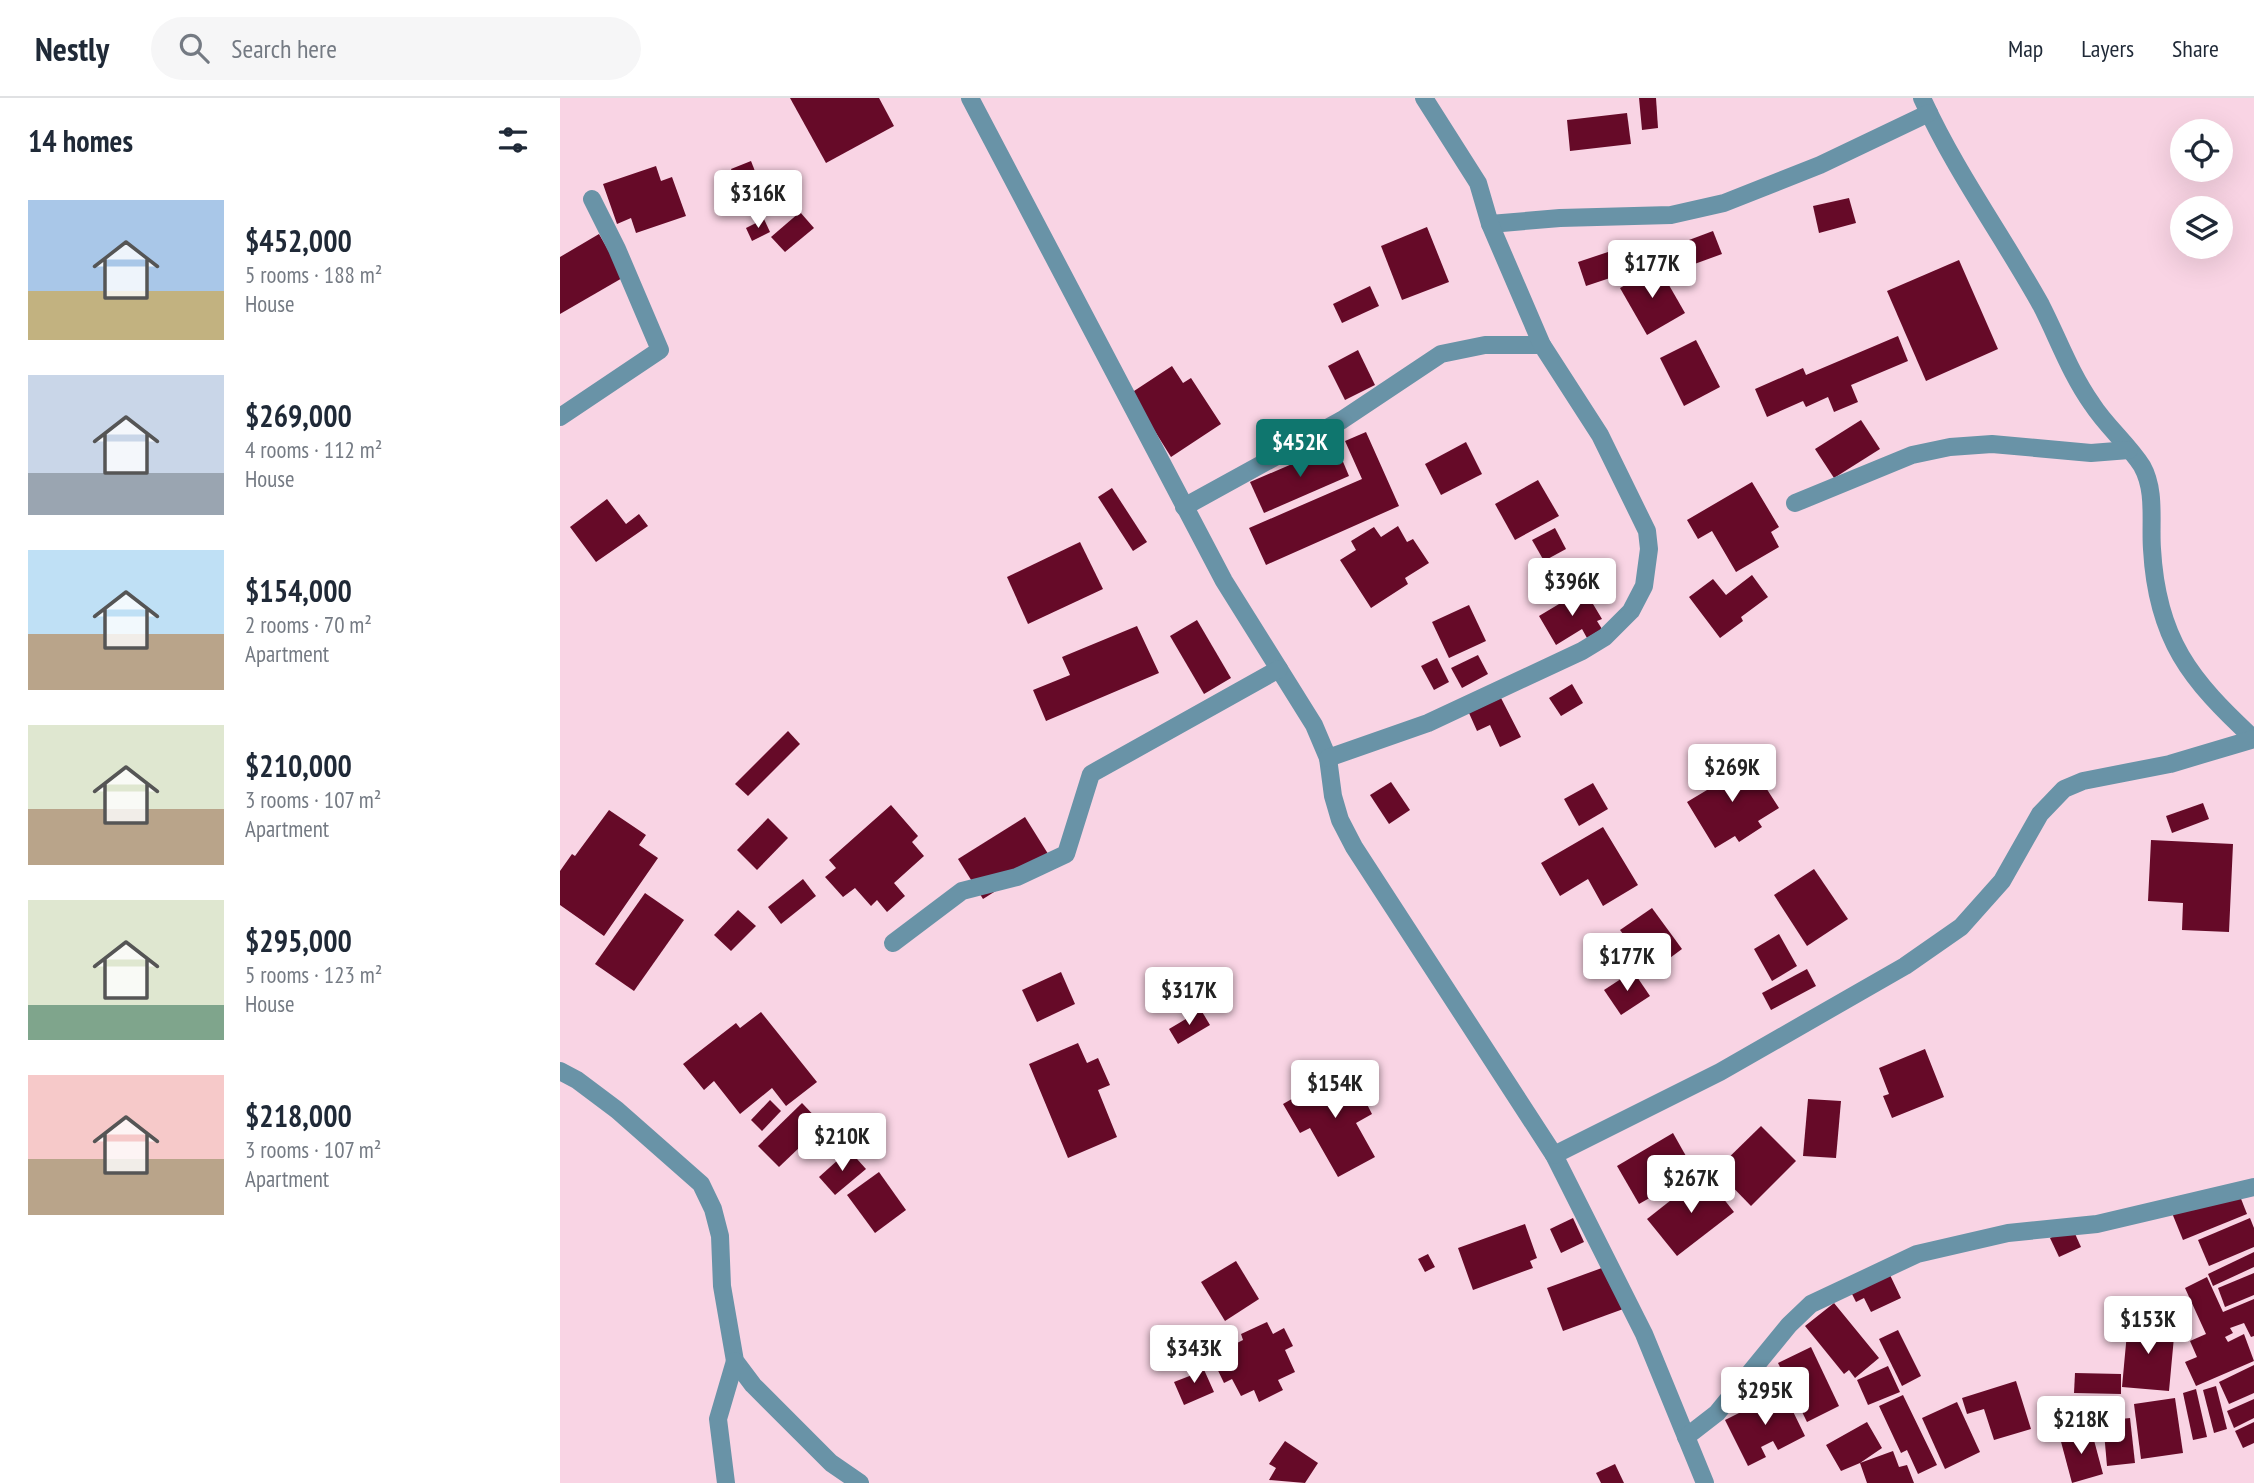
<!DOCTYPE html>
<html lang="en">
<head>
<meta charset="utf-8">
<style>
	body { margin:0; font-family:"PT Sans Narrow",sans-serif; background:#f6f6f7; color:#1f2937; height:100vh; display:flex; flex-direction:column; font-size:26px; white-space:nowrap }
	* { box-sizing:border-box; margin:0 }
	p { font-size:23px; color:#747a83 }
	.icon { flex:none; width:38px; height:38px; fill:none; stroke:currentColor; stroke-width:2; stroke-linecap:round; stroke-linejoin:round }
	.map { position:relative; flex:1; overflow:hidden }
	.panel { display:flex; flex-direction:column; background:#fff; width:560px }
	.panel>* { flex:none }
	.buttons { position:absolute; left:1610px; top:21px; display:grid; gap:14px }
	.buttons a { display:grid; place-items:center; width:63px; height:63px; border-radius:50%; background:#fff; box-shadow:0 7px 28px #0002; font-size:35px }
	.price { position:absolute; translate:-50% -60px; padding:0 16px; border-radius:7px; background:#fff; color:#222; font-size:23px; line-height:46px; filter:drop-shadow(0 2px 4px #0008) }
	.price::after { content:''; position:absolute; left:50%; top:42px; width:21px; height:16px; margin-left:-10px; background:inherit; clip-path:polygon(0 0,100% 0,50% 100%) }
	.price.current { background:#0f766e; color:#fff }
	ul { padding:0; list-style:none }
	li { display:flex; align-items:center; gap:21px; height:175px; padding:0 28px }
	li span { display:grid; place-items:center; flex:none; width:196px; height:140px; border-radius:0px; color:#555 }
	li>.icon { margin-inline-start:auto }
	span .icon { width:84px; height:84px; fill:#fffc; stroke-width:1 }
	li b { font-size:30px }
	h2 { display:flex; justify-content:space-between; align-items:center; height:84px; padding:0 28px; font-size:30px }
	header { display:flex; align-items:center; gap:42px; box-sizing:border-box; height:98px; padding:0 35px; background:#fff; border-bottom:2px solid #e0e1e3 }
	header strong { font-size:33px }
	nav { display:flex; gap:38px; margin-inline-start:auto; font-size:24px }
	.search { width:490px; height:63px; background:#f6f6f7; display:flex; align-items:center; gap:18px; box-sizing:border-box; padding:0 24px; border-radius:38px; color:#747a83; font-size:26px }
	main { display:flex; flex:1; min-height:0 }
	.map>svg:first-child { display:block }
	.building { fill:#660a28 }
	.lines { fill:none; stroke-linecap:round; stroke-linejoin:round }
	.minor { stroke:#6993a7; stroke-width:18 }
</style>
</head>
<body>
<header>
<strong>Nestly</strong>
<div class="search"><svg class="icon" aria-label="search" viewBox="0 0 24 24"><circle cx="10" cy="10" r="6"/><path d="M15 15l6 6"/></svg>Search here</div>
<nav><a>Map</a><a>Layers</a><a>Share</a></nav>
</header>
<main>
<section class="panel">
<h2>14 homes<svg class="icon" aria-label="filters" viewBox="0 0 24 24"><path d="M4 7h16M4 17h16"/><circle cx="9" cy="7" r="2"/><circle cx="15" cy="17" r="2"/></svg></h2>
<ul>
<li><span style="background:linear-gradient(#a9c7e8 65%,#c2b280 0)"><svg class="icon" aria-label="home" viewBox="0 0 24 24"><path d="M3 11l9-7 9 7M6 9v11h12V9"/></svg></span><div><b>$452,000</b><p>5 rooms · 188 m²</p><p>House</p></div></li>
<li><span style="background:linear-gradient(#c9d6e8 70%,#9aa5b1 0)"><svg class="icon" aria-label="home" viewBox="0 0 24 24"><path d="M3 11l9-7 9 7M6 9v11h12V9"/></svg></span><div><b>$269,000</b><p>4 rooms · 112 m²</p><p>House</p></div></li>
<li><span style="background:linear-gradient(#bfe0f5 60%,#b9a48a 0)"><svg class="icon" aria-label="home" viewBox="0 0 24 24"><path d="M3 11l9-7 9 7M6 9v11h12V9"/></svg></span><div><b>$154,000</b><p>2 rooms · 70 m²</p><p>Apartment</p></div></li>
<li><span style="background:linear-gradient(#dfe7d0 60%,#b9a48a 0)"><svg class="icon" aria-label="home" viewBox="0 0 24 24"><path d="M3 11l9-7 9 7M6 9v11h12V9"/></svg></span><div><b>$210,000</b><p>3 rooms · 107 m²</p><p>Apartment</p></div></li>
<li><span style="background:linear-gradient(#dfe7d0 75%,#7fa58c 0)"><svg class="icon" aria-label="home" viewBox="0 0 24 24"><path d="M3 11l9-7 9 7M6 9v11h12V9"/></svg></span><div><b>$295,000</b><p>5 rooms · 123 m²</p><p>House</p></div></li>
<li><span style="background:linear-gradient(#f6c9c9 60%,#b9a48a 0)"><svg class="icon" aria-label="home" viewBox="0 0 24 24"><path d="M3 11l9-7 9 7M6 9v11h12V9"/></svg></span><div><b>$218,000</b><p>3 rooms · 107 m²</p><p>Apartment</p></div></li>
</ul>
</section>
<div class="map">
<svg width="1694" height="1385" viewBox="0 0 1694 1385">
	<rect width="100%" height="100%" fill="#f9d4e4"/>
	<!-- building -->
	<g class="building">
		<path d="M230,0H319L334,28L266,65Z"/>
		<path d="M1079,0H1096L1098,30L1082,32Z"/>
		<path d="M1067,15L1071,46L1010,53L1007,22Z"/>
		<path d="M191,63L207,104L186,111L171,71Z"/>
		<path d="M96,68L101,83L112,79L126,118L76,135L71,120L57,126L43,86Z"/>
		<path d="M1289,100L1296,125L1259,135L1253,108Z"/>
		<path d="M240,114L254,130L225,154L211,139Z"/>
		<path d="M204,121L210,134L192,143L186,130Z"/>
		<path d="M867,129L889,184L842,202L821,148Z"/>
		<path d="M1153,133L1162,156L1129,168L1121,145Z"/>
		<path d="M39,136L64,179L0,216V159Z"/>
		<path d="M1078,144L1086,168L1026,188L1018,164Z"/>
		<path d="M1399,162L1438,251L1366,283L1327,193Z"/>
		<path d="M1098,168L1125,215L1087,237L1060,190Z"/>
		<path d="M810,188L819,208L782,225L773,206Z"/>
		<path d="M1338,238L1348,263L1291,287L1298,304L1274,314L1268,299L1246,309L1243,303L1207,319L1195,291L1243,270L1246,277Z"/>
		<path d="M1136,242L1160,289L1124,308L1100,260Z"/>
		<path d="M798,252L815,287L785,302L768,268Z"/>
		<path d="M612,268L623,285L631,280L661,326L611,359L571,295Z"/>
		<path d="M1301,322L1320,351L1274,380L1255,351Z"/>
		<path d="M806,334L839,408L706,467L689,430L802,381L785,343Z"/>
		<path d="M906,344L922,376L881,397L865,366Z"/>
		<path d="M776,347L789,378L704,415L690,384Z"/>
		<path d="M978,382L999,418L955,442L935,406Z"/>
		<path d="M1192,384L1219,429L1211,434L1219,449L1176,474L1152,433L1138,441L1127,422Z"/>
		<path d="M552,390L587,444L573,453L538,399Z"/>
		<path d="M47,401L66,426L79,416L88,428L36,464L10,429Z"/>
		<path d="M838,428L847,444L853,441L869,465L845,480L848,486L811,510L780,462L796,452L791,443L814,429L821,439Z"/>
		<path d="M995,430L1006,451L984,463L972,442Z"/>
		<path d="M520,444L543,491L468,526L447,479Z"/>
		<path d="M1192,477L1208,499L1181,519L1183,523L1160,540L1129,499L1153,481L1166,497Z"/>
		<path d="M1024,491L1042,521L1037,523L1042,531L1027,540L1022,531L996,547L979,518Z"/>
		<path d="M909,507L926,543L889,560L872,524Z"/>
		<path d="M637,522L671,580L644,596L610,538Z"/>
		<path d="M577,528L599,575L486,623L473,592L510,577L502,559Z"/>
		<path d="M918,557L928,576L902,590L891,570Z"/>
		<path d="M877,560L889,584L874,592L861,568Z"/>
		<path d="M1012,586L1023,605L1001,618L989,600Z"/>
		<path d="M941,600L961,639L940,649L930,627L917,633L909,615Z"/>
		<path d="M228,633L240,646L188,698L175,686Z"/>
		<path d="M1190,665L1219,710L1198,723L1202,729L1179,744L1175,738L1155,750L1127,704L1147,692L1140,680L1163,666L1170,677Z"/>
		<path d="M831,684L850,712L829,726L810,697Z"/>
		<path d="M1033,685L1048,711L1019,728L1004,701Z"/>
		<path d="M1643,705L1649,721L1612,735L1606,718Z"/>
		<path d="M331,707L358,738L352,744L364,758L334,785L345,798L327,814L317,802L311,808L295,790L283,799L265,779L276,770L269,762Z"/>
		<path d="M49,712L86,737L79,747L98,760L44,838L0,807V773L12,756L15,758Z"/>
		<path d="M465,719L490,759L423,801L398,761Z"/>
		<path d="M208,720L228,740L197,772L177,752Z"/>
		<path d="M1043,729L1078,787L1043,808L1028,781L1000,798L981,765Z"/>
		<path d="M1591,742L1673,746L1669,834L1622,832L1623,805L1588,803Z"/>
		<path d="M1254,771L1288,821L1247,848L1214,797Z"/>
		<path d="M243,781L256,798L221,826L208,809Z"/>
		<path d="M85,795L124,822L74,893L35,866Z"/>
		<path d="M1092,810L1122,851L1091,874L1060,832Z"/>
		<path d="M178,812L196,828L171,853L154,837Z"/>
		<path d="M1219,836L1237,868L1212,883L1194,851Z"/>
		<path d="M1247,871L1256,888L1211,912L1202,895Z"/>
		<path d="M1073,873L1090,898L1061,917L1044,892Z"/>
		<path d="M501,874L515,906L477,924L462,892Z"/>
		<path d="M641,912L650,927L618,946L609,931Z"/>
		<path d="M201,914L257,984L226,1008L212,990L180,1016L154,983L144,992L123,966L176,925L180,930Z"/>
		<path d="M518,945L527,965L538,960L550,987L538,992L557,1039L508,1060L469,966Z"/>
		<path d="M1365,951L1384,999L1332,1020L1323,998L1329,996L1319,970Z"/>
		<path d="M788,969L812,1016L796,1025L815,1059L778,1079L750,1030L740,1035L723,1006Z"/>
		<path d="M1248,1001L1281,1003L1276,1060L1243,1058Z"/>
		<path d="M210,1002L221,1013L202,1033L191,1022Z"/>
		<path d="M242,1005L263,1027L219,1069L198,1048Z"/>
		<path d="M1201,1028L1236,1063L1191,1108L1156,1072Z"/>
		<path d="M1113,1035L1135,1074L1079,1106L1057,1068Z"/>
		<path d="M289,1052L306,1071L275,1097L259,1079Z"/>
		<path d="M319,1074L346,1112L315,1135L287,1097Z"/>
		<path d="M1144,1076L1174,1114L1117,1158L1087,1121Z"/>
		<path d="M1676,1088L1687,1116L1623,1142L1612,1115Z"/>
		<path d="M1013,1120L1024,1144L1001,1155L990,1131Z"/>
		<path d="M1690,1120L1694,1130V1149L1649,1168L1638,1142Z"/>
		<path d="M965,1126L977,1160L970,1163L973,1170L913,1192L898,1150Z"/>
		<path d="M1512,1129L1521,1149L1499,1159L1490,1140Z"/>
		<path d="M1694,1154V1169L1653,1188L1648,1176Z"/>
		<path d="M868,1156L875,1169L865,1174L858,1161Z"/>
		<path d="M676,1163L699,1201L665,1223L641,1184Z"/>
		<path d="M1050,1167L1066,1210L1003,1233L987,1190Z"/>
		<path d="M1694,1175V1197L1665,1209L1658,1190Z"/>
		<path d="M1330,1177L1341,1200L1311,1214L1304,1200L1296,1204L1292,1196Z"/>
		<path d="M1647,1179L1663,1214L1694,1201V1238L1691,1239L1684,1225L1670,1230L1673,1235L1665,1239L1668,1244L1684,1236L1694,1263L1636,1288L1625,1264L1637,1259L1630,1243L1646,1236L1625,1190Z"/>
		<path d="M1274,1205L1319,1260L1295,1280L1289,1272L1284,1276L1245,1228Z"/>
		<path d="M707,1224L713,1236L724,1230L733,1248L725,1252L735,1274L718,1282L723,1292L699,1304L694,1292L681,1298L672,1281L664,1285L651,1258L683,1242L681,1236Z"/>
		<path d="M1568,1224L1615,1228L1609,1293L1562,1289Z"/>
		<path d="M1338,1232L1361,1278L1342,1288L1319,1241Z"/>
		<path d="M1251,1249L1279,1308L1247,1324L1218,1265Z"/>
		<path d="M641,1265L654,1294L624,1307L614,1284L632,1277L629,1270Z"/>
		<path d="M1694,1267V1295L1669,1306L1659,1284Z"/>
		<path d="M1328,1268L1340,1294L1308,1307L1297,1282Z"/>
		<path d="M1515,1275L1561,1276V1296L1514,1295Z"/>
		<path d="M1456,1283L1471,1331L1434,1342L1424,1311L1407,1316L1402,1300Z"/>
		<path d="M1656,1288L1667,1331L1654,1335L1643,1292Z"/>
		<path d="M1636,1291L1647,1339L1633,1342L1623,1295Z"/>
		<path d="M1223,1293L1245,1338L1218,1352L1213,1343L1201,1349L1206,1359L1188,1368L1165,1322Z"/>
		<path d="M1343,1297L1377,1367L1358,1376L1347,1352L1341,1355L1319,1308Z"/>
		<path d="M1615,1300L1623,1355L1581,1361L1574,1306Z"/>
		<path d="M1694,1301V1320L1674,1330L1667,1313Z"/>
		<path d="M1397,1304L1420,1354L1385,1371L1362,1320Z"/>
		<path d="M1570,1320L1575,1365L1547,1368L1543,1323Z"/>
		<path d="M1307,1324L1322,1350L1300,1365L1333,1353L1339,1369L1347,1367L1354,1385H1307L1300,1365L1281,1373L1266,1347Z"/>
		<path d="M1694,1324V1345L1683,1350L1675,1333Z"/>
		<path d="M1531,1331L1543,1376L1512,1385L1500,1340Z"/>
		<path d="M725,1343L758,1365L745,1385L709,1382L716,1370L709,1366Z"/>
		<path d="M1055,1366L1064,1385H1041L1036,1375Z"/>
	</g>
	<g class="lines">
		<!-- minor -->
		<g class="minor">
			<path d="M410,0L664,483L754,627L768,660L773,698L780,722L794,749L994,1057L1084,1236L1145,1385"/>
			<path d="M1362,0C1395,73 1442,137 1481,207C1498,240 1510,275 1532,306C1546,328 1568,346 1582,368C1596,393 1590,424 1592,451C1597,541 1630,582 1694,641"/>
			<path d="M930,126L1000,120L1111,117L1164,105L1260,67L1369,15"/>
			<path d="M0,319L100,252L57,151L32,101"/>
			<path d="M1235,405L1352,357L1390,349L1432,346L1531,355L1569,352"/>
			<path d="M624,409L782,322L881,256L925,247H982"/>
			<path d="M768,660L868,625L1022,553L1045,539L1071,513L1084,488L1089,451L1087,433L1040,337L982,247L930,126L918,85L864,0"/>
			<path d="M333,845L402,793L457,779L506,756L531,676L719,571"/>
			<path d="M0,973L17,982L57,1012L141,1086L153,1111L160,1138L162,1188L175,1263L193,1287L271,1365L300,1385"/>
			<path d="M994,1057L1160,974L1345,868L1401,829L1442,783L1480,716L1504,691L1523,683L1610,666L1694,641"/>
			<path d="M1126,1339L1157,1315L1229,1227L1251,1206L1357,1156L1448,1135L1537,1126L1694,1089"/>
			<path d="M166,1385L158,1321L175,1263"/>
		</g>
	</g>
</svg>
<div class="buttons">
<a><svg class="icon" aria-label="locate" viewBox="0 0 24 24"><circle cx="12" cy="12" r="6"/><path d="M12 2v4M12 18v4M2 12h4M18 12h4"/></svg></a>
<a><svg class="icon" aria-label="layers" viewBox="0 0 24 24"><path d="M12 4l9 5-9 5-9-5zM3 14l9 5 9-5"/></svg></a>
</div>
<b class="price" style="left:198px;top:132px">$316K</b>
<b class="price" style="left:1092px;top:202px">$177K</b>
<b class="price current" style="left:740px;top:381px">$452K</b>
<b class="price" style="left:1012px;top:520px">$396K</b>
<b class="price" style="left:1172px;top:706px">$269K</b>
<b class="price" style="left:1067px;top:895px">$177K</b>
<b class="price" style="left:629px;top:929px">$317K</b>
<b class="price" style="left:775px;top:1022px">$154K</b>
<b class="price" style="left:282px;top:1075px">$210K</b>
<b class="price" style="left:1131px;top:1117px">$267K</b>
<b class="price" style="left:1588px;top:1258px">$153K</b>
<b class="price" style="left:634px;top:1287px">$343K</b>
<b class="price" style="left:1205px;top:1329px">$295K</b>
<b class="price" style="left:1521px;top:1358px">$218K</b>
</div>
</main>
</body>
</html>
